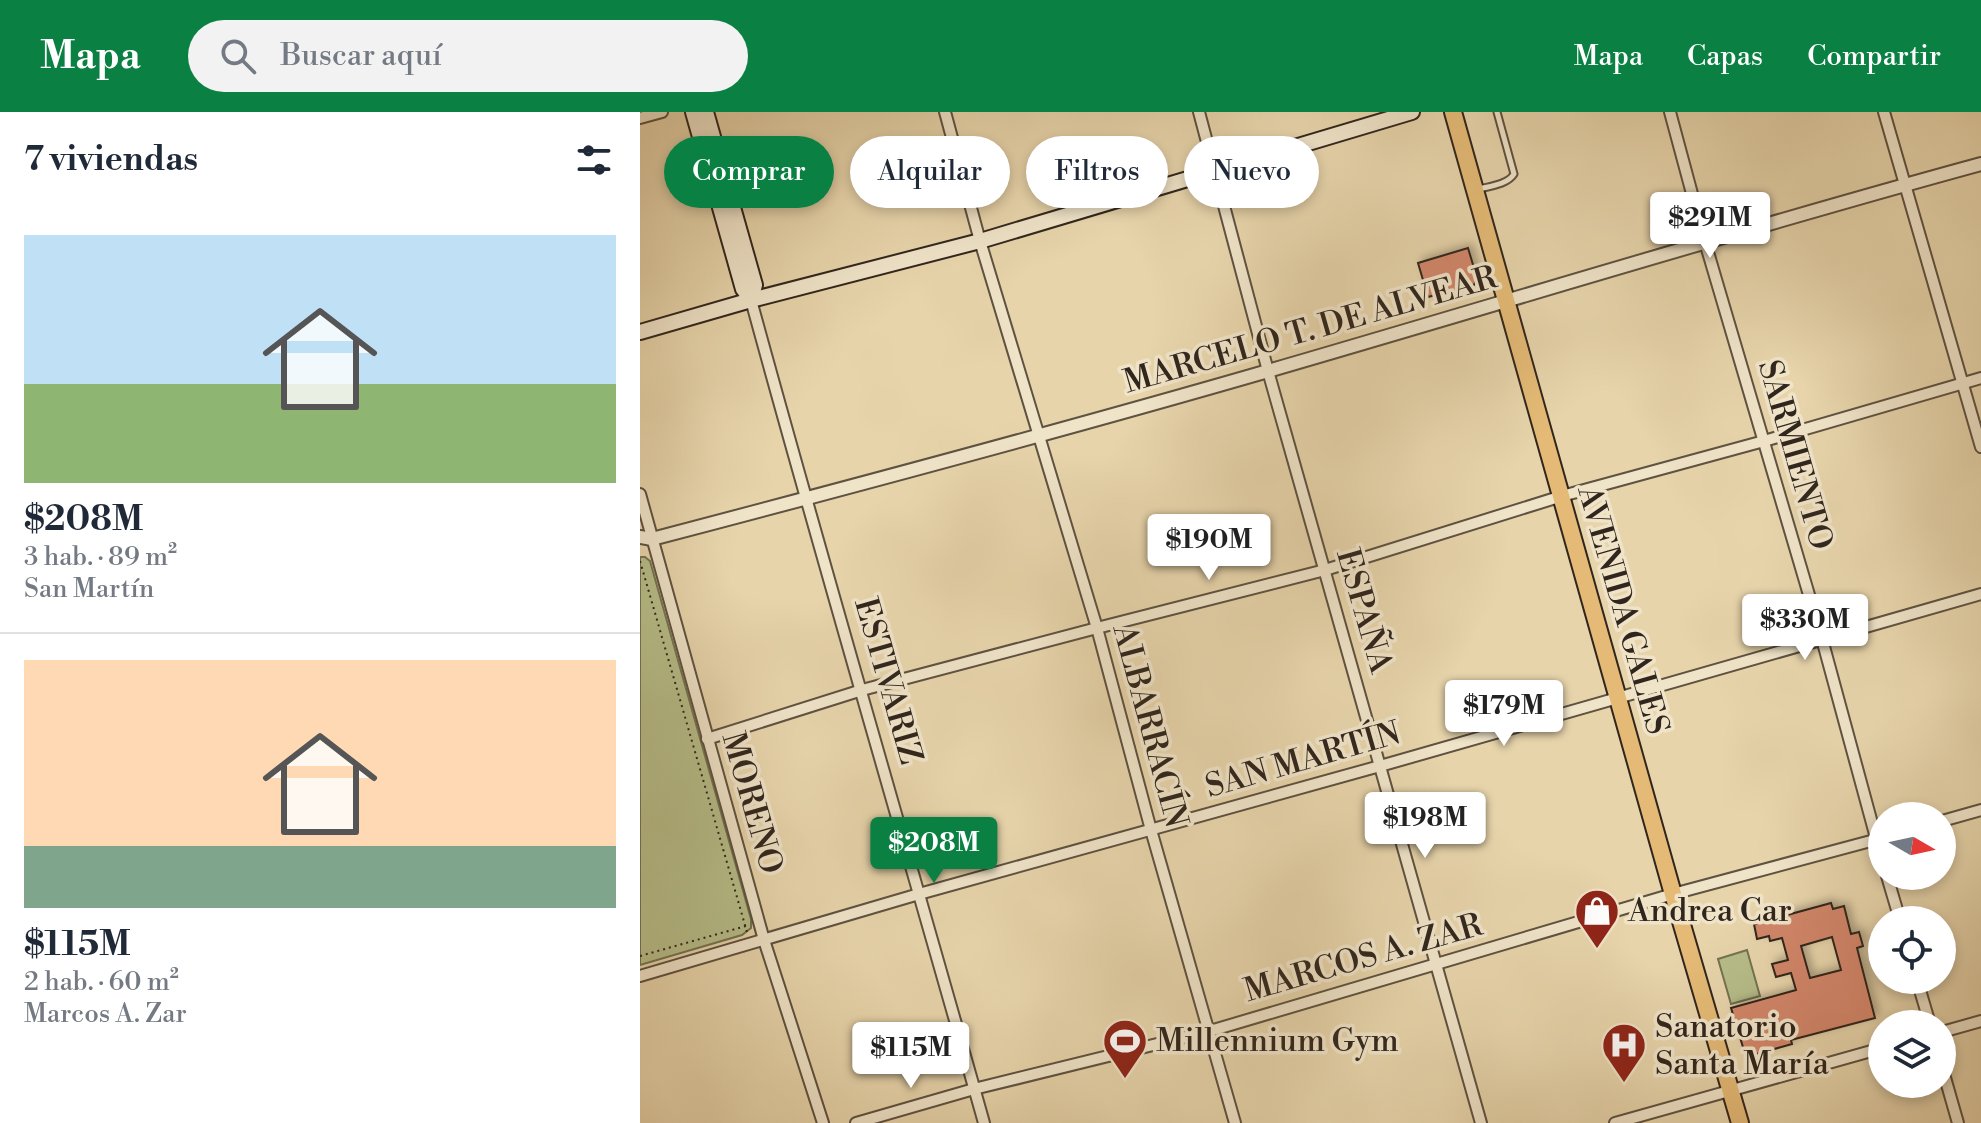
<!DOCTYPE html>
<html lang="es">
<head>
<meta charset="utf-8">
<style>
	body { margin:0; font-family:"Libre Bodoni",serif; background:#f2f2f3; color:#1f2937; height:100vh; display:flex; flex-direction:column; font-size:30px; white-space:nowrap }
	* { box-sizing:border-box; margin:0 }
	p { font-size:26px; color:#747a83 }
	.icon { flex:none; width:44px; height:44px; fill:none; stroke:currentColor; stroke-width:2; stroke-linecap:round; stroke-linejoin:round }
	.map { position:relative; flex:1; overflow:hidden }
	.sheet { display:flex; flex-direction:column; background:#fff; width:640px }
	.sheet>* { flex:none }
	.banner { position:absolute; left:24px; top:24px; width:760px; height:72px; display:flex; gap:16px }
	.needle { width:52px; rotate:99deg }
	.buttons { position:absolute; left:1228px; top:690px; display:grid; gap:16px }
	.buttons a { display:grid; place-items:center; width:88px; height:88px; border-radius:50%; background:#fff; box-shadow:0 4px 12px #0003; font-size:40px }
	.price { position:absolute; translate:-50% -68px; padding:0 18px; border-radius:8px; background:#fff; color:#222; font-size:26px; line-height:52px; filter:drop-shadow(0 2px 4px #0008) }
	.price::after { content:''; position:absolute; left:50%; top:48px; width:24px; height:18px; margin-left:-12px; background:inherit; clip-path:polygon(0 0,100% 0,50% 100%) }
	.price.current { background:#0b8043; color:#fff }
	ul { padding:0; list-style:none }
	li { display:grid; align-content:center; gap:16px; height:424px; padding:0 24px }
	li+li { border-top:2px solid #e0e1e3 }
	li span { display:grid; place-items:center; height:248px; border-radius:0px; color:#555 }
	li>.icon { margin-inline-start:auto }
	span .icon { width:144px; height:144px; fill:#fffc; stroke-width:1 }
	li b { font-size:34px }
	h2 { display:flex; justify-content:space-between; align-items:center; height:96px; padding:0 24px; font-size:34px }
	.pill { padding:0 28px; border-radius:36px; background:#fff; box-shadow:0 4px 12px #0003; font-size:28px; line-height:72px }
	.pill.current { background:#0b8043; color:#fff }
	header { display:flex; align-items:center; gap:48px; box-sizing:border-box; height:112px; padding:0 40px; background:#0b8043; color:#fff }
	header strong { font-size:38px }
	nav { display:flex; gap:44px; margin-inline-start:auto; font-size:28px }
	.search { width:560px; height:72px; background:#f2f2f3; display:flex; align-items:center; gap:20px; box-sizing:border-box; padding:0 28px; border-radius:44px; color:#747a83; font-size:30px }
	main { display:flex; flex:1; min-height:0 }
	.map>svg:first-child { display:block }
	.green { fill:#b6bd89; stroke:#747253; stroke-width:2 }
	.building { fill:#d1866b; stroke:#31261d; stroke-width:2; fill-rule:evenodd; filter:url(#shadow) }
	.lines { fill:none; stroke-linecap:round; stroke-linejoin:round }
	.service-casing { stroke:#5e5240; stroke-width:9 }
	.minor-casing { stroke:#5e5240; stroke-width:14 }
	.tertiary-casing { stroke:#5e5240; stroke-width:16 }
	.secondary-casing { stroke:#31261d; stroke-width:18 }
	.primary-casing { stroke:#31261d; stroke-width:20 }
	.path { stroke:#31261d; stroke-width:2; stroke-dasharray:2 4; stroke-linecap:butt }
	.service { stroke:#efe3c8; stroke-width:5 }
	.minor { stroke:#efe3c8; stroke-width:10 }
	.tertiary { stroke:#efe3c8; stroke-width:12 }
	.secondary { stroke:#efe3c8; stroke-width:14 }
	.primary { stroke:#e4ba76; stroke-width:16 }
	.labels { text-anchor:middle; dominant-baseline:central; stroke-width:7; stroke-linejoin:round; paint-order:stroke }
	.street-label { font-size:32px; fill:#31261d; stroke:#efe3c8 }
	.poi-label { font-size:32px; fill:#31261d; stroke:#efe3c8; text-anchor:start }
</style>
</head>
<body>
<header>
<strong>Mapa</strong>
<div class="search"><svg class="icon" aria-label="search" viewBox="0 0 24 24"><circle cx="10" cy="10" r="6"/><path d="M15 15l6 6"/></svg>Buscar aquí</div>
<nav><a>Mapa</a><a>Capas</a><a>Compartir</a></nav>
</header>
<main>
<section class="sheet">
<h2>7 viviendas<svg class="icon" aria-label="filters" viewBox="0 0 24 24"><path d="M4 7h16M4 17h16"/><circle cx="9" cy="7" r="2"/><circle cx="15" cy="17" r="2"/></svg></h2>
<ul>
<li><span style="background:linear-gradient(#bfe0f5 60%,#8fb573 0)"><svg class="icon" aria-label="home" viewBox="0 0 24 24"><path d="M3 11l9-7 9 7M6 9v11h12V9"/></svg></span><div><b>$208M</b><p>3 hab. · 89 m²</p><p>San Martín</p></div></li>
<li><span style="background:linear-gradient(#ffd9b3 75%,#7fa58c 0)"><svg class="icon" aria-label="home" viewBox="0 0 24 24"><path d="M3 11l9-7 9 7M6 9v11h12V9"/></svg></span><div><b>$115M</b><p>2 hab. · 60 m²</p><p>Marcos A. Zar</p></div></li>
</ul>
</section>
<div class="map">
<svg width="1341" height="1011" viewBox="0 0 1341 1011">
	<defs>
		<filter id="shadow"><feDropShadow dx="4" dy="-4" stdDeviation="4" flood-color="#0004"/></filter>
	</defs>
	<rect width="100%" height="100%" fill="#e7d4ab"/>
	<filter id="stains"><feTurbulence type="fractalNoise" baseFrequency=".0025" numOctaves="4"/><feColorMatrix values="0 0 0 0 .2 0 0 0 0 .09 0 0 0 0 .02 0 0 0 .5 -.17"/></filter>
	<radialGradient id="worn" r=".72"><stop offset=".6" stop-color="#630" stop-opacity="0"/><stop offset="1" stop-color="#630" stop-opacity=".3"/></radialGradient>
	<!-- green -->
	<g class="green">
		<path d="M0,445H5L10,449L111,807V816L102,823L0,853Z"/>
		<path d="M1107,838L1120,884L1091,892L1078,847Z"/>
	</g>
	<!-- building -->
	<g class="building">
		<path d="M828,136L837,166L834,173L788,185L778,151Z"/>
		<path d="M1191,791L1193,797L1204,794L1211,822L1219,820L1223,834L1217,836L1235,906L1151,928L1152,932L1106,945L1091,896L1156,878L1151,861L1136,865L1132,852L1148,848L1142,826L1130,829L1129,824L1117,827L1114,812ZM1192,825L1201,858L1170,866L1161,834Z"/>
	</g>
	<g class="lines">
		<!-- service casing -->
		<g class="service-casing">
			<path id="service" d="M839,77C851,74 868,72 874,62L857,0"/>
		</g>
		<!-- minor casing -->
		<g class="minor-casing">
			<g id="minor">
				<path d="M305,0L340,129L457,516L511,718L595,1011"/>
				<path d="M559,0L628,259L841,1011"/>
				<path d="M1030,0L1065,130L1182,527L1242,748"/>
				<path d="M1244,0L1341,335"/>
				<path d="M0,6L22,0"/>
				<path d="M111,188C186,463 267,737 344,1011"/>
				<path d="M0,382L124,828L183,1011"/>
				<path d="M67,627L222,578L457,516L685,458L922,384L1124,329L1341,266"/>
				<path d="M1302,709L1341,698"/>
				<path d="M1247,764L1260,808"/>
				<path d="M0,864L279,782L740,654L1341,482"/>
				<path d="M1277,868L1290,912"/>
				<path d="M1302,920L1341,909"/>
				<path d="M1302,955L1318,1011"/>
				<path d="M216,1011L334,977L570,919L1033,782L1242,726"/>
				<path d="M975,1011L1242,936"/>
			</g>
		</g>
		<!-- tertiary casing -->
		<g class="tertiary-casing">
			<path id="tertiary" d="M0,425L12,427C218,373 424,318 628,259C866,190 1102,117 1341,52"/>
		</g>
		<!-- secondary casing -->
		<g class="secondary-casing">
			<g id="secondary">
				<path d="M53,0L103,177L111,188"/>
				<path d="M66,0L115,173L111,188"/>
				<path d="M0,220L111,188L340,129L772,0"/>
			</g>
		</g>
		<!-- primary casing -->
		<g class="primary-casing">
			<path id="primary" d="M813,0L1033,782L1100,1011"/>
		</g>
		<!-- path -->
		<g class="path">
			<path d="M0,449L107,820"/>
			<path d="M0,844L106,814"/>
		</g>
		<!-- service -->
		<use href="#service" class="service"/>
		<!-- minor -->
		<use href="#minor" class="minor"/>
		<!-- tertiary -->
		<use href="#tertiary" class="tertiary"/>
		<!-- secondary -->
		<use href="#secondary" class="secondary"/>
		<!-- primary -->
		<use href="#primary" class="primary"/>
	</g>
	<!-- icons -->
	<defs>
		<g id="shop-pin" transform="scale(2.3)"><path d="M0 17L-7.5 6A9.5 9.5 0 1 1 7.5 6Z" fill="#8f2418" stroke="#efe3c8"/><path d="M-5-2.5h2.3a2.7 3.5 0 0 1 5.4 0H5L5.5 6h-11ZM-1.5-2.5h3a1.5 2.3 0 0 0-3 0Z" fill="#fff"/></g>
		<g id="stadium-pin" transform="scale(2.3)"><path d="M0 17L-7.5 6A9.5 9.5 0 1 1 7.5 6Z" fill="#8f2418" stroke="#efe3c8"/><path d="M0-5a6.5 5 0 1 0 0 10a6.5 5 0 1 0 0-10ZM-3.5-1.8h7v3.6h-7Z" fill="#fff"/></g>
		<g id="hospital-pin" transform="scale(2.3)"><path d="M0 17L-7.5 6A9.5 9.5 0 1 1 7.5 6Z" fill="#8f2418" stroke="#efe3c8"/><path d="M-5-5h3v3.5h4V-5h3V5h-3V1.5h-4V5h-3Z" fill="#fff"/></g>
	</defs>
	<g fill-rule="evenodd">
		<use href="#shop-pin" x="957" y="799"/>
		<use href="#stadium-pin" x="485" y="929"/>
		<use href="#hospital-pin" x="984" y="933"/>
	</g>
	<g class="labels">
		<!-- street labels -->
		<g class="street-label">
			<text transform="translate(670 218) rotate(-16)">MARCELO T. DE ALVEAR</text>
			<text transform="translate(1155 343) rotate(74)">SARMIENTO</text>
			<text transform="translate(983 498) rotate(74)">AVENIDA GALES</text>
			<text transform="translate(724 499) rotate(74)">ESPAÑA</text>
			<text transform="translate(248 569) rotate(74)">ESTIVARIZ</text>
			<text transform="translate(510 614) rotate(75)">ALBARRACÍN</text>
			<text transform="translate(663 648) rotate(-16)">SAN MARTÍN</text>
			<text transform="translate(112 691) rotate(74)">MORENO</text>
			<text transform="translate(723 846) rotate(-16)">MARCOS A. ZAR</text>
		</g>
		<!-- poi labels -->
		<g class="poi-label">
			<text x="988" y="799">Andrea Car</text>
			<text x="1015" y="915">Sanatorio<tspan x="1015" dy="37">Santa María</tspan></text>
			<text x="516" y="929">Millennium Gym</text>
		</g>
	</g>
	<rect width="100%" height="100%" filter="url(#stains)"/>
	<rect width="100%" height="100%" fill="url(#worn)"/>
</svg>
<div class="buttons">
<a><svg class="needle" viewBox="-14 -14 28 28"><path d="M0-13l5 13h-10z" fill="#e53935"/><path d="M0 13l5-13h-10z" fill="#747a83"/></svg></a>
<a><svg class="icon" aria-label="locate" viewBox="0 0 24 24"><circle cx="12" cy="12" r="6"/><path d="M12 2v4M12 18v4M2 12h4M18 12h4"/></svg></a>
<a><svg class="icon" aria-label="layers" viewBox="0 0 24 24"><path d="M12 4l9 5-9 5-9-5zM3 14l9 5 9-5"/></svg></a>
</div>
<b class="price" style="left:1070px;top:148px">$291M</b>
<b class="price" style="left:569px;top:470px">$190M</b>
<b class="price" style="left:1165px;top:550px">$330M</b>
<b class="price" style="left:864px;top:636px">$179M</b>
<b class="price" style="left:785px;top:748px">$198M</b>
<b class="price current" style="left:294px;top:773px">$208M</b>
<b class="price" style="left:271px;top:978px">$115M</b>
<div class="banner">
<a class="pill current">Comprar</a>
<a class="pill">Alquilar</a>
<a class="pill">Filtros</a>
<a class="pill">Nuevo</a>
</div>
</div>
</main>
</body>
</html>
